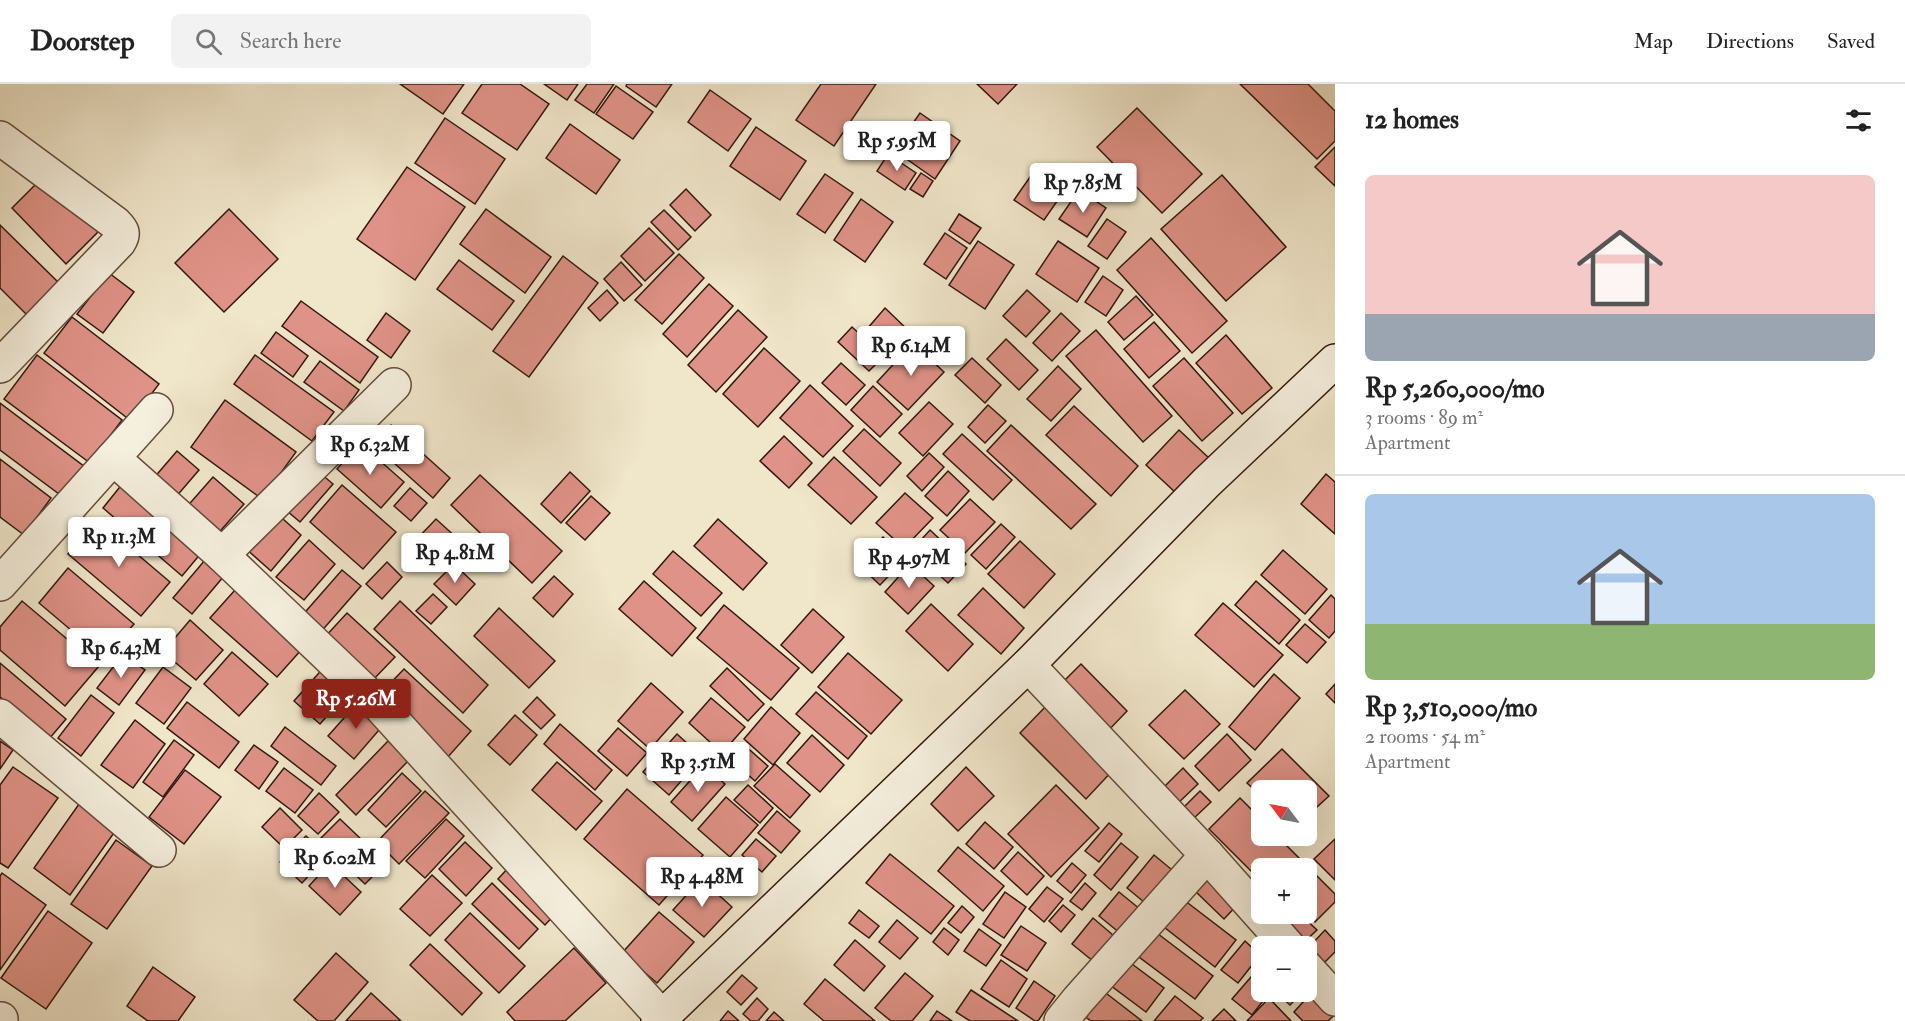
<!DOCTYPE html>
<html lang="en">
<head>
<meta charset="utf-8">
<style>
	body { margin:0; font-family:"IM FELL Double Pica",serif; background:#f2f2f2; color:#222; height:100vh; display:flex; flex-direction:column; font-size:22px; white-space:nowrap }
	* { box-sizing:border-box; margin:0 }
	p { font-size:20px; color:#767676 }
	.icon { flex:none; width:33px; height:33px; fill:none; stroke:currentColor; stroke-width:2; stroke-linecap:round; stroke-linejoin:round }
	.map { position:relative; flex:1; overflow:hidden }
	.drawer { display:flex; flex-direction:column; background:#fff; width:570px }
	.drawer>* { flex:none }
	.needle { width:39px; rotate:302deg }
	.tools { position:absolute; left:1251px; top:696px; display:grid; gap:12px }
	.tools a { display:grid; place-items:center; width:66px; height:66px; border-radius:9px; background:#fff; box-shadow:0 6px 24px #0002; font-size:30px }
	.price { position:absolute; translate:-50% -51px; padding:0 14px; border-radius:6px; background:#fff; color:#222; font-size:20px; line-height:39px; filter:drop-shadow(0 2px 3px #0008) }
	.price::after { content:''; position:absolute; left:50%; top:36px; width:18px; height:14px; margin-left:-9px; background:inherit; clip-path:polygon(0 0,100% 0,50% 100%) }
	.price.active { background:#8f2418; color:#fff }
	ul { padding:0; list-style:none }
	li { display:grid; align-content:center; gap:12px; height:318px; padding:0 30px }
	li+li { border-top:2px solid #e0e0e0 }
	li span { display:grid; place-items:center; height:186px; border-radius:9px; color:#555 }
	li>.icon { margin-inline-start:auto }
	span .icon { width:108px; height:108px; fill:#fffc; stroke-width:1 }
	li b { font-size:26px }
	h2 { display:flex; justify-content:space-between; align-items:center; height:72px; padding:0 30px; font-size:26px }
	header { display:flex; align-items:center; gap:36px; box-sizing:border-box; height:84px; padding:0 30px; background:#fff; border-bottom:2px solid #e0e0e0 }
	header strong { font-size:28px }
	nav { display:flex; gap:33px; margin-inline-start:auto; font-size:21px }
	.search { width:420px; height:54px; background:#f2f2f2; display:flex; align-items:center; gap:15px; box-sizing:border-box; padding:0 21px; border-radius:9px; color:#767676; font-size:22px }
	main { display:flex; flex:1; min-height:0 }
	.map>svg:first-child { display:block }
	.building { fill:#df9287; stroke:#32180f; stroke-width:1.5 }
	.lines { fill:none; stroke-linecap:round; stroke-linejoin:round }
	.street-casing { stroke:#624c3e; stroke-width:36 }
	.secondary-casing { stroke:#32180f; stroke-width:36 }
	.street { stroke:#f5efdd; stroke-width:33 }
	.secondary { stroke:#f5efdd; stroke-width:33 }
</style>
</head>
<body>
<header>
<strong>Doorstep</strong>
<div class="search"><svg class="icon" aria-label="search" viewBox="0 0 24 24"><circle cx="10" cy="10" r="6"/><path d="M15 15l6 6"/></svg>Search here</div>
<nav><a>Map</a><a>Directions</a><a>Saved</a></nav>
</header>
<main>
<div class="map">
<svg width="1335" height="937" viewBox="0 0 1335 937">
	<rect width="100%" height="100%" fill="#f0e6ca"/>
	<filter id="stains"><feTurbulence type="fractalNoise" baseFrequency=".00333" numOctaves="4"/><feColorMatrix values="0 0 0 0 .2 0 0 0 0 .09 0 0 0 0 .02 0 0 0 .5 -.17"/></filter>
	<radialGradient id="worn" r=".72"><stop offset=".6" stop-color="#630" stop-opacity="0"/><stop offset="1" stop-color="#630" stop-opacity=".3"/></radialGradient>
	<!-- building -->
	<g class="building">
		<path d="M400,0H464L443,30Z"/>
		<path d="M482,0H520L549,20L517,66L462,29Z"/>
		<path d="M544,0H578L567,16Z"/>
		<path d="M587,0H614L594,29L575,16Z"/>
		<path d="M627,0H672L656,23L626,2Z"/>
		<path d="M821,0H876L834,62L796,36Z"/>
		<path d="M977,0H1017L998,20Z"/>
		<path d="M1240,0H1308L1335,27V57L1317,75Z"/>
		<path d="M616,2L653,28L633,55L596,30Z"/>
		<path d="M710,6L751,35L728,67L688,38Z"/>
		<path d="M1137,24L1202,90L1162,129L1097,63Z"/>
		<path d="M920,29L960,57L935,95L894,66Z"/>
		<path d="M445,34L505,75L475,120L415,79Z"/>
		<path d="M570,40L620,76L596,110L546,74Z"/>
		<path d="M756,43L806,77L780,116L730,82Z"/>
		<path d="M1335,63V102L1315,83Z"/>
		<path d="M888,70L916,89L905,106L877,87Z"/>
		<path d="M407,83L465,123L415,196L357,155Z"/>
		<path d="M921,89L933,97L923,113L910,105Z"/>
		<path d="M825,90L853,109L825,149L797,130Z"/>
		<path d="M45,91L99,147L66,180L12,124Z"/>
		<path d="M1222,91L1286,163L1226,217L1161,145Z"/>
		<path d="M1030,93L1060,113L1044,136L1014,116Z"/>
		<path d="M686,105L711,131L695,147L670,121Z"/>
		<path d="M1079,106L1106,124L1087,153L1059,135Z"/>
		<path d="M861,115L893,138L865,178L834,156Z"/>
		<path d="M229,125L278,175L224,228L175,179Z"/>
		<path d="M486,125L551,173L525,209L460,160Z"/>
		<path d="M664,126L691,153L678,166L651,138Z"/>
		<path d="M959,130L981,144L970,160L949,146Z"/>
		<path d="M1107,135L1126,148L1107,175L1088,162Z"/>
		<path d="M0,141L59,199L27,231L0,204Z"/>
		<path d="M649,144L674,169L645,197L621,172Z"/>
		<path d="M945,149L967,164L946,195L924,180Z"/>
		<path d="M1151,154L1227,237L1192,269L1117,186Z"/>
		<path d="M978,157L1014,181L985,225L949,201Z"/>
		<path d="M1058,157L1099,184L1077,218L1036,190Z"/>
		<path d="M679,170L704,194L662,240L635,216Z"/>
		<path d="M563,172L598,199L529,293L493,267Z"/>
		<path d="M459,176L514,217L492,246L437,205Z"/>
		<path d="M621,178L642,201L624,217L604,195Z"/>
		<path d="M109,189L134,208L103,249L77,230Z"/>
		<path d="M1103,192L1123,206L1106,232L1085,218Z"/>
		<path d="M709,200L733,222L687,273L663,250Z"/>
		<path d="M607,206L618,219L600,237L588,224Z"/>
		<path d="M1027,206L1050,227L1026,253L1003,232Z"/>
		<path d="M1136,212L1153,231L1124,256L1108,238Z"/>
		<path d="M301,217L378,273L360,299L282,242Z"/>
		<path d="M885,224L911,249L893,269L867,245Z"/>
		<path d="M738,226L767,253L716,308L688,281Z"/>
		<path d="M386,229L410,247L391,274L367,256Z"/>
		<path d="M1061,229L1080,247L1052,277L1033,259Z"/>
		<path d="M72,233L159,300L131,337L44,269Z"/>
		<path d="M1154,238L1180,267L1149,294L1124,265Z"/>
		<path d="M852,243L884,272L869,287L838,258Z"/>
		<path d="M1096,246L1172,332L1143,358L1066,272Z"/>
		<path d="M276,248L308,272L293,293L261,269Z"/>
		<path d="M1226,251L1272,304L1242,330L1196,279Z"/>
		<path d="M1006,255L1038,286L1019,306L987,275Z"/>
		<path d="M913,259L944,288L908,326L877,298Z"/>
		<path d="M764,264L800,297L758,343L723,310Z"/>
		<path d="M37,271L122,336L90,379L4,315Z"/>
		<path d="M255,271L334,328L312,357L234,300Z"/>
		<path d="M972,274L1001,301L985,319L955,291Z"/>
		<path d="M1184,274L1233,329L1202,357L1153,302Z"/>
		<path d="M320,277L359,306L344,327L304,298Z"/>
		<path d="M841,279L865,301L846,321L822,299Z"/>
		<path d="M1058,282L1081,305L1051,337L1027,315Z"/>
		<path d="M810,301L853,342L823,373L780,334Z"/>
		<path d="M873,302L902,330L880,353L851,326Z"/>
		<path d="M225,316L296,368L262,415L191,363Z"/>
		<path d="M929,318L953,340L923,372L899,349Z"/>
		<path d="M0,319L85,383L63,413L0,366Z"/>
		<path d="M988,321L1006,337L985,359L968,343Z"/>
		<path d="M1074,322L1138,382L1111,412L1046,351Z"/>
		<path d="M391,341L450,394L433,414L374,361Z"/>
		<path d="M1011,341L1096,420L1071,445L987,367Z"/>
		<path d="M864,345L901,379L880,402L843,367Z"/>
		<path d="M1179,346L1210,375L1177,410L1146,381Z"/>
		<path d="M962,350L1012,396L993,416L943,370Z"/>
		<path d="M784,352L812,379L789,404L760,377Z"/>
		<path d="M360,359L404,398L381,424L337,385Z"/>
		<path d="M177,367L199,386L175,414L153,395Z"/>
		<path d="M929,369L944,383L922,407L907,392Z"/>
		<path d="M834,373L877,413L851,440L808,401Z"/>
		<path d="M0,375L51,414L24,451L0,433Z"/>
		<path d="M313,383L333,400L300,438L280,421Z"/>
		<path d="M948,387L969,407L947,432L925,412Z"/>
		<path d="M570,388L590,407L561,439L541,420Z"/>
		<path d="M1326,390L1335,398V450L1301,420Z"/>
		<path d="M480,391L562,467L532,499L451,421Z"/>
		<path d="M213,393L244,420L215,453L184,426Z"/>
		<path d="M127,394L207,462L182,492L103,424Z"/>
		<path d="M342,401L396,448L363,485L310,438Z"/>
		<path d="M410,404L427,419L411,437L394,422Z"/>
		<path d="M905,409L933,434L904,464L876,439Z"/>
		<path d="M591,412L610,429L585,456L566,439Z"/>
		<path d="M970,415L995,438L965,469L940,446Z"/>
		<path d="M274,427L301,451L271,487L244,463Z"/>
		<path d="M436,435L459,456L438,478L415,457Z"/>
		<path d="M718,435L767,479L743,506L694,462Z"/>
		<path d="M97,436L170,498L141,532L68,470Z"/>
		<path d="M1001,440L1015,453L986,485L971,471Z"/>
		<path d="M930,446L966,480L948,499L912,466Z"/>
		<path d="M883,453L906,474L880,501L858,480Z"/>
		<path d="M309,456L335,480L304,516L276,493Z"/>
		<path d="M1020,457L1055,490L1024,524L988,490Z"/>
		<path d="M1283,466L1327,505L1305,530L1261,491Z"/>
		<path d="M673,467L722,509L701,532L653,490Z"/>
		<path d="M205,476L224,492L192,530L173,514Z"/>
		<path d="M387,478L402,493L382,515L366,500Z"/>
		<path d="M454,480L475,500L456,521L434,500Z"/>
		<path d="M910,480L934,502L908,530L885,508Z"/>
		<path d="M68,484L134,540L104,574L39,519Z"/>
		<path d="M342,486L361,502L319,550L300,534Z"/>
		<path d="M554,492L573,510L553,533L533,514Z"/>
		<path d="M644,497L696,544L672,572L619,525Z"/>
		<path d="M1256,497L1300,536L1279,560L1235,521Z"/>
		<path d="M983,504L1024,544L1001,570L958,531Z"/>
		<path d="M235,506L302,565L277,593L210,534Z"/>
		<path d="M433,510L447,523L431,540L416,527Z"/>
		<path d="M1331,511L1335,515V547L1329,554L1309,536Z"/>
		<path d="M22,517L99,582L65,622L0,566V543Z"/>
		<path d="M400,517L488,601L463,629L374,545Z"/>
		<path d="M1223,519L1283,571L1254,603L1195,551Z"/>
		<path d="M931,520L973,560L948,587L906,547Z"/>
		<path d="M724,521L799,584L771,616L697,554Z"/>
		<path d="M499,524L555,577L529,604L474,552Z"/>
		<path d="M813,525L844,553L812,589L781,561Z"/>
		<path d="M347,529L395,573L371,598L324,554Z"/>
		<path d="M190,536L223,566L196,596L163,568Z"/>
		<path d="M1305,540L1326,558L1307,579L1286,561Z"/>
		<path d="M232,568L268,600L239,632L204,600Z"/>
		<path d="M848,569L902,616L871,650L818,603Z"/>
		<path d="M123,570L145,586L119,621L97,604Z"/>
		<path d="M0,579L66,635L49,655L0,613Z"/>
		<path d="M1081,580L1127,627L1105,650L1058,603Z"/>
		<path d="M326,581L352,604L320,640L294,617Z"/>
		<path d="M163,583L191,604L164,640L136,619Z"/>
		<path d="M727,584L764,620L748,637L710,602Z"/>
		<path d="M404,585L471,647L447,674L379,611Z"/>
		<path d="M1274,590L1300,614L1255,666L1229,643Z"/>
		<path d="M651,599L683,628L650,665L618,637Z"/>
		<path d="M1335,600V619L1326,610Z"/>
		<path d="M1185,606L1220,640L1184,675L1149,641Z"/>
		<path d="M816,608L867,652L848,675L796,630Z"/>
		<path d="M91,611L114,629L81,672L58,654Z"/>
		<path d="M537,613L555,631L541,645L523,628Z"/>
		<path d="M711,614L745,643L722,669L689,639Z"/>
		<path d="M359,617L385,639L354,675L328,652Z"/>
		<path d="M187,618L239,658L219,684L167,644Z"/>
		<path d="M1049,619L1115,684L1086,715L1020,649Z"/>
		<path d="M771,623L800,649L773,681L744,655Z"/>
		<path d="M515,631L537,651L510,681L488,661Z"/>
		<path d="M135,636L165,660L133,704L101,681Z"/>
		<path d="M560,640L612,686L595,706L544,660Z"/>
		<path d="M285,643L336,682L321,701L271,662Z"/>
		<path d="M618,644L647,669L627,692L598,667Z"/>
		<path d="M677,650L702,673L669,711L643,688Z"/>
		<path d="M1227,650L1251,676L1219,707L1195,682Z"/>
		<path d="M812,651L844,681L820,708L787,679Z"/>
		<path d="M174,656L194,671L163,713L143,698Z"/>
		<path d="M0,657L13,666L0,685Z"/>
		<path d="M388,657L409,676L356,731L336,711Z"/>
		<path d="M743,660L768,682L755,697L730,675Z"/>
		<path d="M254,661L278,678L259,705L235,686Z"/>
		<path d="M1282,665L1329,712L1306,733V706H1262V713L1247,699Z"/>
		<path d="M557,678L602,717L576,746L532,706Z"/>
		<path d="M775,680L810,711L790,734L754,702Z"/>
		<path d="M704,681L725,700L692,737L671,718Z"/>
		<path d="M13,683L58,714L8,784L0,779V701Z"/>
		<path d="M966,683L994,712L958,747L931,720Z"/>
		<path d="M284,684L313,706L295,729L266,707Z"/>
		<path d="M1183,684L1198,700L1175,722L1160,707Z"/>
		<path d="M185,686L221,713L184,760L149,733Z"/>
		<path d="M402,689L421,707L386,743L368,726Z"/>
		<path d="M748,701L773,724L760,739L734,716Z"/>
		<path d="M1056,701L1099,744L1051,793L1008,750Z"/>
		<path d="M627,705L703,771L659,821L584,755Z"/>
		<path d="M425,707L449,729L399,780L377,758Z"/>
		<path d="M1200,707L1211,718L1192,736L1182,725Z"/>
		<path d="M319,709L339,728L318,750L298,732Z"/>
		<path d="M726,713L758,741L730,773L698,745Z"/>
		<path d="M1240,714L1262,736V752H1277L1301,776L1293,784H1262V798L1209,745Z"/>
		<path d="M79,720L116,746L70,811L34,784Z"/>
		<path d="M280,724L302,746L284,764L262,743Z"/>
		<path d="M777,727L800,747L781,769L758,749Z"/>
		<path d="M340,735L386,779L365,800L319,756Z"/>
		<path d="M446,735L464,752L425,794L406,777Z"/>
		<path d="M985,738L1013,763L994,785L966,760Z"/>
		<path d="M1109,739L1122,750L1099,778L1085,767Z"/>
		<path d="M306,752L327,772L302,799L280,778Z"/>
		<path d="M756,755L776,772L762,788L742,771Z"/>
		<path d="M1335,755V796L1314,775Z"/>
		<path d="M116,756L152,782L107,845L71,820Z"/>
		<path d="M465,758L492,784L466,812L439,785Z"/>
		<path d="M1121,759L1138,773L1111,806L1094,791Z"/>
		<path d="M958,763L1004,802L983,827L938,787Z"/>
		<path d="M1018,768L1044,792L1027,811L1001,787Z"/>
		<path d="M890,770L954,822L931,850L866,799Z"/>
		<path d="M1154,771L1177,790L1150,823L1127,804Z"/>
		<path d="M330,779L361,808L340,831L309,802Z"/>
		<path d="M1072,779L1086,791L1071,809L1057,797Z"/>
		<path d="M509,783L557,828L545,841L498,795Z"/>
		<path d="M1311,786L1335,810V818L1315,838L1306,829V791Z"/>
		<path d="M2,789L46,821L0,886V792Z"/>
		<path d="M432,791L462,819L430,852L400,825Z"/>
		<path d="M1211,791L1241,817L1224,835L1195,807Z"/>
		<path d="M701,795L732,823L704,853L673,826Z"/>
		<path d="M492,799L538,845L519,865L472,820Z"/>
		<path d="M1085,799L1096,809L1082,826L1070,817Z"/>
		<path d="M1047,803L1063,815L1044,838L1029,825Z"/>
		<path d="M1005,808L1026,823L1004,854L983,840Z"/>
		<path d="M1119,808L1146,830L1126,854L1099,832Z"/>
		<path d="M1184,816L1236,856L1215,883L1164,843Z"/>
		<path d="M1063,821L1075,831L1061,848L1049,837Z"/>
		<path d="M962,822L974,833L961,849L948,839Z"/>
		<path d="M859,826L879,842L869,854L849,839Z"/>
		<path d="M48,827L92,859L46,925L1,894Z"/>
		<path d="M659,828L694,858L657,899L622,869Z"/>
		<path d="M470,829L525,882L499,909L445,856Z"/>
		<path d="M1272,830H1300L1317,846L1302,860Z"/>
		<path d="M1093,834L1120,857L1099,882L1072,860Z"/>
		<path d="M897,836L918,854L900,875L879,858Z"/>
		<path d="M1021,842L1046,859L1027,887L1001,871Z"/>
		<path d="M944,844L959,856L948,871L933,858Z"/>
		<path d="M979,845L1001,861L986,882L964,867Z"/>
		<path d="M1153,846L1213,892L1195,915L1135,870Z"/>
		<path d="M1325,846L1335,857V868L1324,879L1309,863Z"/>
		<path d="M855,856L885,882L864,907L834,881Z"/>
		<path d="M1245,857L1260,871L1238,899L1221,886Z"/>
		<path d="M430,860L482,909L462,931L410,881Z"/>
		<path d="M574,864L606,899L565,937H515L507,928Z"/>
		<path d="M336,869L368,898L334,937H318L294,916Z"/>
		<path d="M1001,876L1027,895L1009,923L981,905Z"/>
		<path d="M1262,876V896L1252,888Z"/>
		<path d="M1128,877L1164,904L1146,928L1110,901Z"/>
		<path d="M153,883L195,913L178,937H148L127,922Z"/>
		<path d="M905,889L933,912L912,937H891L875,924Z"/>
		<path d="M742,891L757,904L741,921L727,908Z"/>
		<path d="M1251,893L1262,902V908H1270L1252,931L1232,915Z"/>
		<path d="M825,895L875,937H824L804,920Z"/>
		<path d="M1034,897L1055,912L1038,937H1035L1016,924Z"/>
		<path d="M971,906L1018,937H970L956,928Z"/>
		<path d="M1102,906L1142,937H1091L1083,931Z"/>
		<path d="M1314,906L1335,930L1328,937H1303L1294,928Z"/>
		<path d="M1276,908H1303L1290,921Z"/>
		<path d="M371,909L401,937H346Z"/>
		<path d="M1175,912L1203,934L1200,937H1154Z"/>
		<path d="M757,914L768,925L758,937H751L743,930Z"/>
		<path d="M1269,914L1291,937H1247Z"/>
		<path d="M1224,925L1236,937H1212Z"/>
		<path d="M728,927L739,937H720Z"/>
		<path d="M937,927L952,937H930Z"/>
		<path d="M774,928L784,937H766Z"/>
	</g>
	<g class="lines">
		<!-- street casing -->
		<g class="street-casing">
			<g id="street">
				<path d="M0,54L115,139C122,146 125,149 119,158L0,282"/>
				<path d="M113,374L222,471L377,619L662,933"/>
				<path d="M222,471L394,301"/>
				<path d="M0,500L156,326"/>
				<path d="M1028,581L1207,771L1288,862"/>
				<path d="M0,632L159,766"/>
				<path d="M1306,883L1335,915"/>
				<path d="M0,935H1"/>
				<path d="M1061,937L1078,916L1207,771"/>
			</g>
		</g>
		<!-- secondary casing -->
		<g class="secondary-casing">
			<path id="secondary" d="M658,937L1028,581L1206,399L1335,277"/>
		</g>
		<!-- street -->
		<use href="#street" class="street"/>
		<!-- secondary -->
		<use href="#secondary" class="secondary"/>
	</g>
	<rect width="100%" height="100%" filter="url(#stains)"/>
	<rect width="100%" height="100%" fill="url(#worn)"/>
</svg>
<div class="tools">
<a><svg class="needle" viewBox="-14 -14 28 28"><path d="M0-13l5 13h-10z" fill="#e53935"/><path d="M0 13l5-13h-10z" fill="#767676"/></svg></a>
<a>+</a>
<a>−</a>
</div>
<b class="price" style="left:897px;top:88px">Rp 5.95M</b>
<b class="price" style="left:1083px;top:130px">Rp 7.85M</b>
<b class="price" style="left:911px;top:293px">Rp 6.14M</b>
<b class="price" style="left:370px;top:392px">Rp 6.32M</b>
<b class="price" style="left:119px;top:484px">Rp 11.3M</b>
<b class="price" style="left:455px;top:500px">Rp 4.81M</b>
<b class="price" style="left:909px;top:505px">Rp 4.97M</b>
<b class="price" style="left:121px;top:595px">Rp 6.43M</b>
<b class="price active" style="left:356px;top:646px">Rp 5.26M</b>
<b class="price" style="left:698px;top:709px">Rp 3.51M</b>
<b class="price" style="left:335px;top:805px">Rp 6.02M</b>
<b class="price" style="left:702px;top:824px">Rp 4.48M</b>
</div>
<section class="drawer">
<h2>12 homes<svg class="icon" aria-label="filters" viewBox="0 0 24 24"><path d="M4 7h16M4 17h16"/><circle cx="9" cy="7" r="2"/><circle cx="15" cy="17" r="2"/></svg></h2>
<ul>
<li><span style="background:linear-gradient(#f6c9c9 75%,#9aa5b1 0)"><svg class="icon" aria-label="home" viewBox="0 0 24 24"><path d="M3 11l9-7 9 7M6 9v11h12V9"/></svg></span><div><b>Rp 5,260,000/mo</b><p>3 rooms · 89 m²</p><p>Apartment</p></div></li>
<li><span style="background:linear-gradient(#a9c7e8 70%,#8fb573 0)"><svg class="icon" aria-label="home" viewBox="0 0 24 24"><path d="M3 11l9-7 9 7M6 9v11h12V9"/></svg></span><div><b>Rp 3,510,000/mo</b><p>2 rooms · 54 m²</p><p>Apartment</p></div></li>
</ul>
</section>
</main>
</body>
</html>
